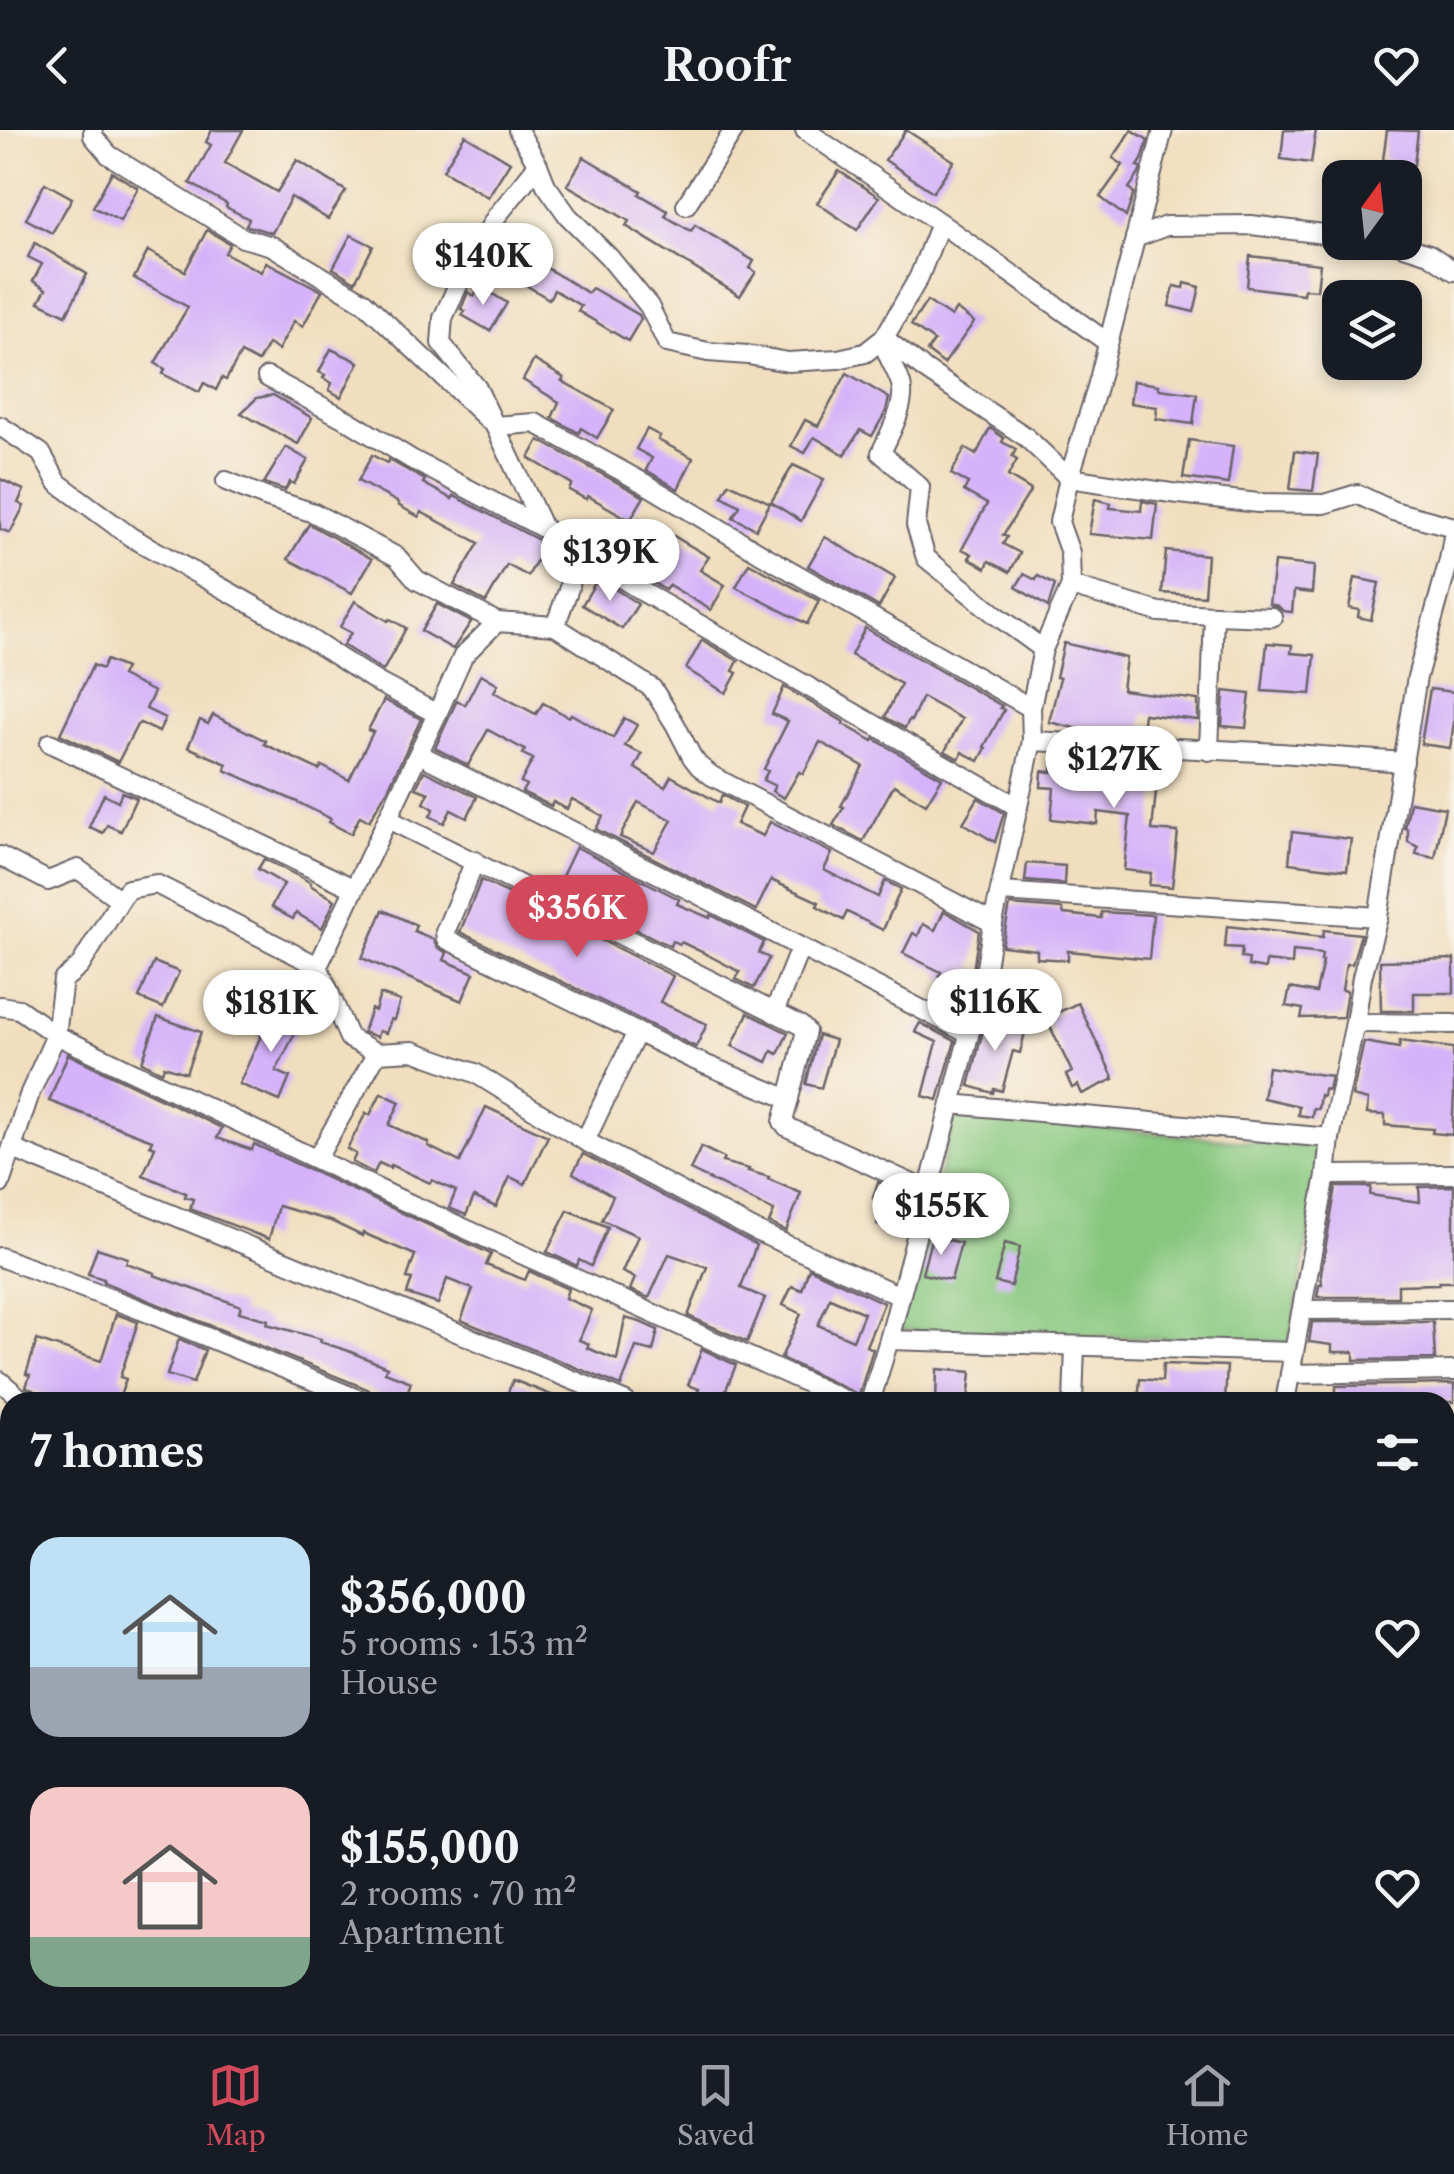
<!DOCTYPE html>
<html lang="en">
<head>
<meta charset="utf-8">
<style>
	body { margin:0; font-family:"Libre Caslon Text",serif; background:#242831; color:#f1f3f6; height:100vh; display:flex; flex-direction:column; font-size:38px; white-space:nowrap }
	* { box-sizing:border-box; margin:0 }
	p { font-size:32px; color:#9ea1a6 }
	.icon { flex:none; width:55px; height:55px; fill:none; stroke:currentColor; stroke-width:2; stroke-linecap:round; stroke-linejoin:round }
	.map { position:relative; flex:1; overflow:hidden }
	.panel { position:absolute; left:0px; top:1262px; width:1455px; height:642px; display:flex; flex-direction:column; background:#171b24; border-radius:30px 30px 0 0; box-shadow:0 5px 15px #0003 }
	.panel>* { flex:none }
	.needle { width:65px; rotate:15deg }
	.controls { position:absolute; left:1322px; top:30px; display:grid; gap:20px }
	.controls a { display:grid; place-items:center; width:100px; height:100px; border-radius:20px; background:#171b24; box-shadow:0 5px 15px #0003; font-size:50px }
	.price { position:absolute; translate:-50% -85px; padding:0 22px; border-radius:35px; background:#fff; color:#222; font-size:32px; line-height:65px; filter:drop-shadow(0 2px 5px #0008) }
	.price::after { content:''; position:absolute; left:50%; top:60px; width:30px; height:22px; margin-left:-15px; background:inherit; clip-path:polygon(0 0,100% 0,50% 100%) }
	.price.current { background:#d1495b; color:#fff }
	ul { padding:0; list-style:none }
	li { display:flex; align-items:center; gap:30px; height:250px; padding:0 30px }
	li span { display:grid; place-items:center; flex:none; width:280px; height:200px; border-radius:30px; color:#555 }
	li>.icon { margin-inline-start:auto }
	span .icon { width:120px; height:120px; fill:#fffc; stroke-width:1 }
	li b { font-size:42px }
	h2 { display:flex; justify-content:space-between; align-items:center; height:120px; padding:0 30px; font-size:42px }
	header { display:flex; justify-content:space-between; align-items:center; height:130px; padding:0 30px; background:#171b24; font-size:45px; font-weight:600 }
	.dock { display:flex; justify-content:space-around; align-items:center; height:140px; border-top:2px solid #363941; background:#171b24; font-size:28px; color:#9ea1a6 }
	.dock a { display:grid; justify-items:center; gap:5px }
	.dock .current { color:#d1495b }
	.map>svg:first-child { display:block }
	.green { fill:#86c77e; stroke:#54745c; stroke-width:2.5 }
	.building { fill:#d5b2f9; fill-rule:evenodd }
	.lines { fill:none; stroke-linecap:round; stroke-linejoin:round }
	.minor-casing { stroke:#6a6469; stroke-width:22 }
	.minor { stroke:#fff; stroke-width:18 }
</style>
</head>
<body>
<header><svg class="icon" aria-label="back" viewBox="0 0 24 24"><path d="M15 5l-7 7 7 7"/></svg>Roofr<svg class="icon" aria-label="heart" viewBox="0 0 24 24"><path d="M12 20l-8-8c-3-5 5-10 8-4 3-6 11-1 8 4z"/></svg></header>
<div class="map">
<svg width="1454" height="1904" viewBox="0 0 1454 1904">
	<rect width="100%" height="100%" fill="#f7f3e8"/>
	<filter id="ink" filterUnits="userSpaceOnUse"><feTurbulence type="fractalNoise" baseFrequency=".01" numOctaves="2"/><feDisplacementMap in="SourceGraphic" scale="20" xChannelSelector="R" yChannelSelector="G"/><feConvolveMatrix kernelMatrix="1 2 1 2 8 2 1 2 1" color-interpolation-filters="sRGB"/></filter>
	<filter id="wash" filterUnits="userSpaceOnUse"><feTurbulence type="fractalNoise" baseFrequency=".0048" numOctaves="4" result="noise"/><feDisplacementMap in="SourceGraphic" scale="40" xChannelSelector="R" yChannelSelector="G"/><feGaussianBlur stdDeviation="2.25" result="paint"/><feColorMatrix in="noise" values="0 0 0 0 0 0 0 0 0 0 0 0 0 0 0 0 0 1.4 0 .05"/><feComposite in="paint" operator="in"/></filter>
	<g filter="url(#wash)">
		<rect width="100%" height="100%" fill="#f1debe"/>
		<!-- green -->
		<path class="green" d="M955,985L1324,1018L1290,1213L896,1200Z"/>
		<g id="blocks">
			<!-- building -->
			<g class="building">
				<path d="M212,0H243L225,33L277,62L297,30L346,61L328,89L291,67L272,103L248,96L246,95L249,89L226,77L227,74L190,53L211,15L206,12Z"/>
				<path d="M906,0L954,31L933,62L885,30Z"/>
				<path d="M1132,0L1148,10L1142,30L1138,36L1141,37L1139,44L1129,58L1134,63L1126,87L1100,67L1123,35L1113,28Z"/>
				<path d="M1284,0H1316L1311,33L1281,29Z"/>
				<path d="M1387,0L1418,1L1414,35L1383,30Z"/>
				<path d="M465,5L510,32L488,67L443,40Z"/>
				<path d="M584,27L641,61L639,64L668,81L665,86L691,101L695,95L754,131L750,138L756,142L740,166L626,96L629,91L567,55Z"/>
				<path d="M839,41L879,67L857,100L817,73Z"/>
				<path d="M112,42L138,58L120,91L93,77Z"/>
				<path d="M45,53L72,68L52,103L26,89Z"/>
				<path d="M207,100L230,114L225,123L261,142L266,132L322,161L303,196L294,191L278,220L268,214L258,232L241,223L226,250L222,248L216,260L204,253L199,262L163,244L165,239L155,233L188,177L134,148L148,121L185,141Z"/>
				<path d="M351,105L373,116L355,152L333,138Z"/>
				<path d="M35,113L87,144L66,185L39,172L46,159L33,151L42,134L28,127Z"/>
				<path d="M522,123L588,163L592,158L639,185L641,189L628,211L578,181L581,176L554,160L549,169L509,145Z"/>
				<path d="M1250,126L1320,134L1317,160L1304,159L1303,164L1247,157Z"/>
				<path d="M1185,153L1200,157L1194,182L1169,176L1174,156L1184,158Z"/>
				<path d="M480,156L507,173L490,201L462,185L465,181L461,179L468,162L474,166Z"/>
				<path d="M927,171L951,187L956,179L974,192L944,234L927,221L934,211L911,195Z"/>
				<path d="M331,219L359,232L341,267L329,260L332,253L323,248L325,245L319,242Z"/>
				<path d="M534,230L564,248L562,251L614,280L597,308L581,298L579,303L552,288L559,272L523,250Z"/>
				<path d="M847,243L889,268L886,281L872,306L860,300L845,325L814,307L805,323L791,316L805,290L818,296Z"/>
				<path d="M1133,251L1159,255V259L1197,264L1193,294L1156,289L1157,277L1130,273Z"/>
				<path d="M273,265L312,288L298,314L241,283L257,268Z"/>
				<path d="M990,298L1004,308L1002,312L1016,319L1012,327L1017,330L1008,346L1031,360L1003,405L1007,407L1003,414L1020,423L1010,442L989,431L986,438L969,428L972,424L962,419L987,374L964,361L968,353L951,344L965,318L976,325Z"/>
				<path d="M647,299L660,306L658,310L693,328L678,359L646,340L652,328L636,319Z"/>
				<path d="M539,310L644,367L630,390L588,366L586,369L569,360L572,354L529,328Z"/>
				<path d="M1189,310L1233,316L1228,354L1183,348Z"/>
				<path d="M286,317L308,330L294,354L290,352L285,360L264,353Z"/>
				<path d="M1295,321L1318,324L1313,361L1290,359Z"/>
				<path d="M372,325L387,333L389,330L425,350L423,353L452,369L454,366L546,414L528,446L507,435L486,472L454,455L479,413L421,382L419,387L398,375L399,373L358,351Z"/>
				<path d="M793,335L824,349L801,391L771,372Z"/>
				<path d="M0,349L24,360L18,373L24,376L10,403L0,399Z"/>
				<path d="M729,353L770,373L756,399L733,387L740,376L722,366Z"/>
				<path d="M1095,369L1111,373L1110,378L1141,381L1142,371L1157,374L1153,410L1089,404Z"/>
				<path d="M309,394L372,429L352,463L288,429Z"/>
				<path d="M622,394L663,419L672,405L709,427L700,440L725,455L711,480L669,455L665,460L604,422Z"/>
				<path d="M825,407L895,448L879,477L808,436Z"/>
				<path d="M1166,421L1207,425L1204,466L1162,463Z"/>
				<path d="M1274,432L1314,436L1312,463L1294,461L1292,482L1283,481L1278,476L1269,474Z"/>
				<path d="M749,433L819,471L807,494L736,457Z"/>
				<path d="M1024,444L1036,450L1038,446L1055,455L1048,477L1016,457Z"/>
				<path d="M598,448L638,474L622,499L582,475Z"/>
				<path d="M1355,448L1379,453L1371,490L1358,487L1359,480L1349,478Z"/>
				<path d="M355,471L388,491L390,489L406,498L383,541L343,515L351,503L340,497Z"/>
				<path d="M437,474L471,492L453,519L421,501Z"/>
				<path d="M865,498L1002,576L1000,578L1004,580L984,617L986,618L979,631L962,622L959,629L945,621L962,589L922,567L911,591L909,590L905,598L885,587L901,554L851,525Z"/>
				<path d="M702,510L738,531L733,541L737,543L726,563L686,539Z"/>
				<path d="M1064,513L1126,528L1122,560L1198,570V590L1144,584L1142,601L1121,599V603L1088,601L1049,592L1060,548L1056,547Z"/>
				<path d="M1267,513L1292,515L1291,523L1315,525L1311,564L1262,561Z"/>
				<path d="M106,530L125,538L121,546L154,562L146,579L165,588L159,602L140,593L137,595L118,632L60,604L93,535L102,539Z"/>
				<path d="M481,544L498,554L494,562L536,584L543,573L569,587L571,584L613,608L624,588L637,595L625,616L642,624L635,638L665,657L671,646L719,673L722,665L744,677L736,694L763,706L770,692L832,723L824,740L878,767L885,751L901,759L883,800L847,782L843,790L817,776L819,772L771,750L756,780L596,699L603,686L572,669L567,679L553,672L551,676L522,662L526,655L521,652L533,629L523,624L525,620L488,600L468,635L435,618L457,570L465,575ZM638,672L672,690L654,722L620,707Z"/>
				<path d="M784,557L844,592L843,594L873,611L874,609L942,648L926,674L894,655L863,711L833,695L844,677L841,676L863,636L820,612L803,644L799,642L784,668L772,661L775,656L763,650L768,641L764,639L788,591L772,584Z"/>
				<path d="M1430,559L1454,562V593L1450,618L1421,614Z"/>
				<path d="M1224,561L1250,564L1246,598L1222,596Z"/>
				<path d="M384,570L421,589L388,659L369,691L360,686L351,704L329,692L331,689L295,671L225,640L227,634L188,617L200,590L208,594L213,585L266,611L264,614L319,640L322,636L349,650L373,602L368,600Z"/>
				<path d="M1053,625L1101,627L1099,653L1120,644L1146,646L1153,651L1156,662L1152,700L1178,702L1172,757L1149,755L1151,743L1124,740L1130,686L1098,682L1097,694L1051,689L1054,658L1041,657L1042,641L1052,642Z"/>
				<path d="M424,641L477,667L467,688L451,680L444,693L430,686L434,679L424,673L429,663L416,658Z"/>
				<path d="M122,662L136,668L121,701L107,695L103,703L89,697L104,664L118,671Z"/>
				<path d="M978,668L1004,683L995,712L963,693Z"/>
				<path d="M1410,672L1445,678L1435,728L1416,724L1418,717L1408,712V699L1405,698Z"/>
				<path d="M1292,702L1351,709L1347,740L1289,733Z"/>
				<path d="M576,717L679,769L677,774L710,788L711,785L764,812L759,823L769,828L754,858L736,849L740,842L704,823L681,812L680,814L672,811L670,816L556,759Z"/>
				<path d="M264,729L304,749L311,753L310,755L335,770L322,798L296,783L293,789L271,777L284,754L258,739Z"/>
				<path d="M1027,733L1065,736L1064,754L1025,751Z"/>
				<path d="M481,750L673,846L660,872L707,894L696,917L460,802Z"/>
				<path d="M1010,775L1062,779L1064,784L1101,788V782L1153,785L1149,829L1068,821V830L1037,828V820L1002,816Z"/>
				<path d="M383,780L416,795L414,801L433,809L437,817L447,823L444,830L474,843L462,871L362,828Z"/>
				<path d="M944,781L979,801L973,841L961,886L948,879L957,855L939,846L941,842L903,823L913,803L918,806L923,794L935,800Z"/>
				<path d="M1227,796L1323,807L1324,800L1361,804L1352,834H1346L1342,860L1347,861L1343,887L1301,888L1303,879L1286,876L1290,858L1316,863L1323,831H1321L1322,824L1293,821L1292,834L1266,831L1265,839L1248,836L1249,829L1241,828L1242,818L1225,817Z"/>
				<path d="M1454,829V863H1414V881H1381L1380,831Z"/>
				<path d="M154,832L179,842L163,878L139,868Z"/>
				<path d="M380,864L400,871L394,890L391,889L386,903L379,901L377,907L363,902L371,879L375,881Z"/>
				<path d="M1078,873L1114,949L1082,964L1078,955L1072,958L1066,945L1072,942L1046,888Z"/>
				<path d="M275,875L302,889L276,941L290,947L280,971L239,954Z"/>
				<path d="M748,883L788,903L778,924L772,921L767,932L732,916Z"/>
				<path d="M987,884L1009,891L1007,897L1025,902L1020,923L1013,921L1002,961L994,959L993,963L969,956Z"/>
				<path d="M158,887L201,902L186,943L164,936L162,942L142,932Z"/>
				<path d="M920,893L955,911L938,970L923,966L937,912L915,902Z"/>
				<path d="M818,905L835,910L821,958L806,954Z"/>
				<path d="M1400,911L1453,918L1454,964L1452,1005L1432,1003L1433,999L1385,995V985L1367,984L1368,970L1352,966L1364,912L1399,918Z"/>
				<path d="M68,924L222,998L217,1008L252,1020L254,1014L491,1124L486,1135L525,1150L529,1141L568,1159L565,1168L592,1180L579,1210L589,1214L587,1218L617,1230L625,1188L640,1192L658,1200L653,1221L636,1217L621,1256L461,1190L473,1159L447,1149L438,1174L407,1164L412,1149L407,1148L415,1125L363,1103L362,1106L331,1091L278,1076L269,1109L190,1079L193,1069L185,1067L186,1063L143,1045L155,1017L150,1015L152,1010L49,971Z"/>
				<path d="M1268,937L1331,946L1328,960L1324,959L1323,966L1320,965L1318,979L1313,978L1312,987L1298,985L1299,976L1263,968Z"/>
				<path d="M381,963L400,972L389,995L429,1013L428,1016L460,1032L486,977L548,1006L525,1054L510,1047L496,1077L474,1067L466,1085L449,1078L456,1061L432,1050L430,1053L391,1035L390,1038L379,1033L374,1043L352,1032L356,1024L347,1019L366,983L370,985Z"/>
				<path d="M701,1017L724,1028L722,1032L749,1039L748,1041L769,1047L768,1049L801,1063L786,1101L769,1093L774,1081L690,1040Z"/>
				<path d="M583,1024L756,1115L741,1158L765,1168L747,1212L688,1186L707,1137L669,1124L649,1168L630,1160L635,1148L622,1142L638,1106L602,1090L613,1066L573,1043Z"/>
				<path d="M878,1052L913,1068L902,1103L877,1095L884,1072L873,1068Z"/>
				<path d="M1454,1056V1152H1439V1154L1398,1155V1167H1317L1319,1155H1322L1321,1143L1336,1057H1371L1370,1065L1420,1072L1419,1057Z"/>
				<path d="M568,1080L608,1097L591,1136L579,1130L577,1136L547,1122Z"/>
				<path d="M932,1106L961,1113L951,1150L922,1144Z"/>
				<path d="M1005,1113L1020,1117L1011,1156L995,1152Z"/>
				<path d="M97,1118L128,1128L126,1133L155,1143L154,1145L241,1176L239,1182L268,1190L267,1194L321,1209L320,1212L346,1220L387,1237L385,1242L411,1252L404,1272H380L381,1268L370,1260L103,1152L104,1149L88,1144Z"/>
				<path d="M809,1138L884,1173L866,1216L873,1219L859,1265L781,1228L801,1184L783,1175L792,1156L802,1160ZM830,1168L864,1183L853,1210L818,1195Z"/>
				<path d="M116,1184L138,1192L120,1247L126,1249L118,1272H48L50,1268L26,1257L30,1245L26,1244L37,1210L101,1231Z"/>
				<path d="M1312,1192H1433L1435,1229L1354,1230V1222H1332V1215L1309,1212Z"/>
				<path d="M179,1209L205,1220L193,1253L167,1245Z"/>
				<path d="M702,1219L736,1235L721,1272H693L699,1259L688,1255Z"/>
				<path d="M1163,1234L1227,1236L1225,1272H1138L1140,1249L1162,1251Z"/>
				<path d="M937,1239L971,1242L968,1272H936Z"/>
				<path d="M513,1250L569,1272H504Z"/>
				<path d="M1454,1254V1272H1336V1256Z"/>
			</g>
		</g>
	</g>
	<g filter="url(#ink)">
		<use href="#blocks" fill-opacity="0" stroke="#6a6469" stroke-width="2.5"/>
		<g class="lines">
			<!-- minor casing -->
			<g class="minor-casing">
				<g id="minor">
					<path d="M93,0V6L109,25L166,60L243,108L272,116L364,172L495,296L543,398"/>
					<path d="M518,0L538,35L546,55L568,86L609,127L649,176L667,213L708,222L748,225L788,232L838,229L865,223L884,208"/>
					<path d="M805,0L940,93L1107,212"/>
					<path d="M538,35L496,87L463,144L443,188L441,213L477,258L495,296L535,293L649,356L765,426L1031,578"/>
					<path d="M686,75L734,0"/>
					<path d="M940,93L919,147L884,208L924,239L1026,307L1069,348L1171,363L1258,373L1324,374L1357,364L1393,381L1454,397"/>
					<path d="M1135,108L1166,96L1251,95L1340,106"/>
					<path d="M1391,112L1429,124L1454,141"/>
					<path d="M884,208C885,226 896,237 901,254C907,275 889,304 881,323L920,357L916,395L926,428L996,485L1043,519"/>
					<path d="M267,247L349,291L411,329L543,398L643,462L1018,677"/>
					<path d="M0,296L41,323L58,353L131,407L285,493L377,552L437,584L318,836"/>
					<path d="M226,351L265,367L314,383L397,427L417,450L497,492"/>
					<path d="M573,418L569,458L555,496L652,558L675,594L692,627L699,636L712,646L993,793"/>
					<path d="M1071,456L1159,482L1214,485L1209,621"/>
					<path d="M1214,485L1272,487"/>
					<path d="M437,584L463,526L497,492L555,496"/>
					<path d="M1032,611L1280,623L1404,632"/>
					<path d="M50,613L353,758"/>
					<path d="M419,624L674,752L969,904"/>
					<path d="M388,689L800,895L806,901L783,992L787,997L928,1061"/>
					<path d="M0,726L48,751L78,739L120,770L128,759L156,754L318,836L349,908L377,923L413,921L475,943L585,1011L756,1101L900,1166"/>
					<path d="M475,731L445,802L446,809L692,929L789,969"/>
					<path d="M1001,762L1378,787"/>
					<path d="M0,876L19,879L56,905L397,1068L849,1272"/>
					<path d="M774,883L800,818"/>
					<path d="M1355,893L1454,894"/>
					<path d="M951,974L985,844L993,793L1032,611L1031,578L1043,519L1071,456L1070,423L1059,392L1069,348L1096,261L1163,0"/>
					<path d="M585,1011L637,902"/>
					<path d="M13,1019L626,1272"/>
					<path d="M317,1028L377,923"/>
					<path d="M1326,1045L1454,1044"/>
					<path d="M0,1054L30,963L56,905L63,850L80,836L120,770"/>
					<path d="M0,1127L141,1180L365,1272"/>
					<path d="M1302,1180L1454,1179"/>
					<path d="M1294,1222L889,1210L951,974L1330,1008"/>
					<path d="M1290,1244L1454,1241"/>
					<path d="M0,1251L21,1269L32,1272"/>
					<path d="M870,1272L889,1210"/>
					<path d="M1073,1272L1075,1217"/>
					<path d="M1285,1272L1326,1045L1330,1008L1355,893L1362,847L1378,787L1417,547L1449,430L1454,401"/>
					<path d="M0,1342L10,1345"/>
					<path d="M1445,1364H1454"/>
					<path d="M0,1453L10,1456"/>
					<path d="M1445,1499L1454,1498"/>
					<path d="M0,1553L10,1557"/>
					<path d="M1445,1629H1454"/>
					<path d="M0,1657L10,1660"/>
					<path d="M0,1725L10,1728"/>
					<path d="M0,1766L10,1771"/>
					<path d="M1445,1777H1454"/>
					<path d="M0,1826L10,1828"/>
					<path d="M256,1895L292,1904"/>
					<path d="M890,1895L916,1904"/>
					<path d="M537,1904L540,1895"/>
					<path d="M702,1904L704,1895"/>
					<path d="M866,1904L871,1895"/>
					<path d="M1274,1904L1275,1895"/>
					<path d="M1397,1904V1895"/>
				</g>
			</g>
			<!-- minor -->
			<use href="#minor" class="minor"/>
		</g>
	</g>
</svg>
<div class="controls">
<a><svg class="needle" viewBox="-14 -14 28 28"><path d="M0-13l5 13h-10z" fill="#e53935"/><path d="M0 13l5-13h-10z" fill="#9ea1a6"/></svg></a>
<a><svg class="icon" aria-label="layers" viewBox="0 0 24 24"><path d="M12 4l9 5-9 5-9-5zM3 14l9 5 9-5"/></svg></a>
</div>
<b class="price" style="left:483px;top:178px">$140K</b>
<b class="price" style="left:610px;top:474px">$139K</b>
<b class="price" style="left:1114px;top:681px">$127K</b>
<b class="price current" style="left:577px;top:830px">$356K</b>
<b class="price" style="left:995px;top:924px">$116K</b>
<b class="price" style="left:271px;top:925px">$181K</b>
<b class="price" style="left:941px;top:1128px">$155K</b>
<section class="panel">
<h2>7 homes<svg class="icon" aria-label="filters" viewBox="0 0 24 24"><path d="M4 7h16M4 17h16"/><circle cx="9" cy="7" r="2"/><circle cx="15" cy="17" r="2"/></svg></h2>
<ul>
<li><span style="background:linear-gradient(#bfe0f5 65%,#9aa5b1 0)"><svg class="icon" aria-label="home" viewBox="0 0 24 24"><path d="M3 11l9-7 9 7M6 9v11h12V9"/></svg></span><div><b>$356,000</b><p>5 rooms · 153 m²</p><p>House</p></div><svg class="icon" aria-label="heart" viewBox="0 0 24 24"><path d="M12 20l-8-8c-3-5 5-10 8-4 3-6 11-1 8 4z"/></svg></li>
<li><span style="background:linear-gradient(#f6c9c9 75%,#7fa58c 0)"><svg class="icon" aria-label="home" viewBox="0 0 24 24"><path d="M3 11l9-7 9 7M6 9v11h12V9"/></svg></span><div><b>$155,000</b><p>2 rooms · 70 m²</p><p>Apartment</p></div><svg class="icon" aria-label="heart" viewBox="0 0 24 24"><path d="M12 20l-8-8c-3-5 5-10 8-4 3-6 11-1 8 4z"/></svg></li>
</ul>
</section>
</div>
<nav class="dock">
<a class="current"><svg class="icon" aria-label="map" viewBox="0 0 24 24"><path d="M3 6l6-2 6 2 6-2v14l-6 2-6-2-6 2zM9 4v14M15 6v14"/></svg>Map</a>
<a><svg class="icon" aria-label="saved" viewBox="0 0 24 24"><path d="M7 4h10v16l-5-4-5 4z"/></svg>Saved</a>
<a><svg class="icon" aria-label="home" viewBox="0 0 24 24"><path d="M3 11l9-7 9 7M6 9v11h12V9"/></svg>Home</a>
</nav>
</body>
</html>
